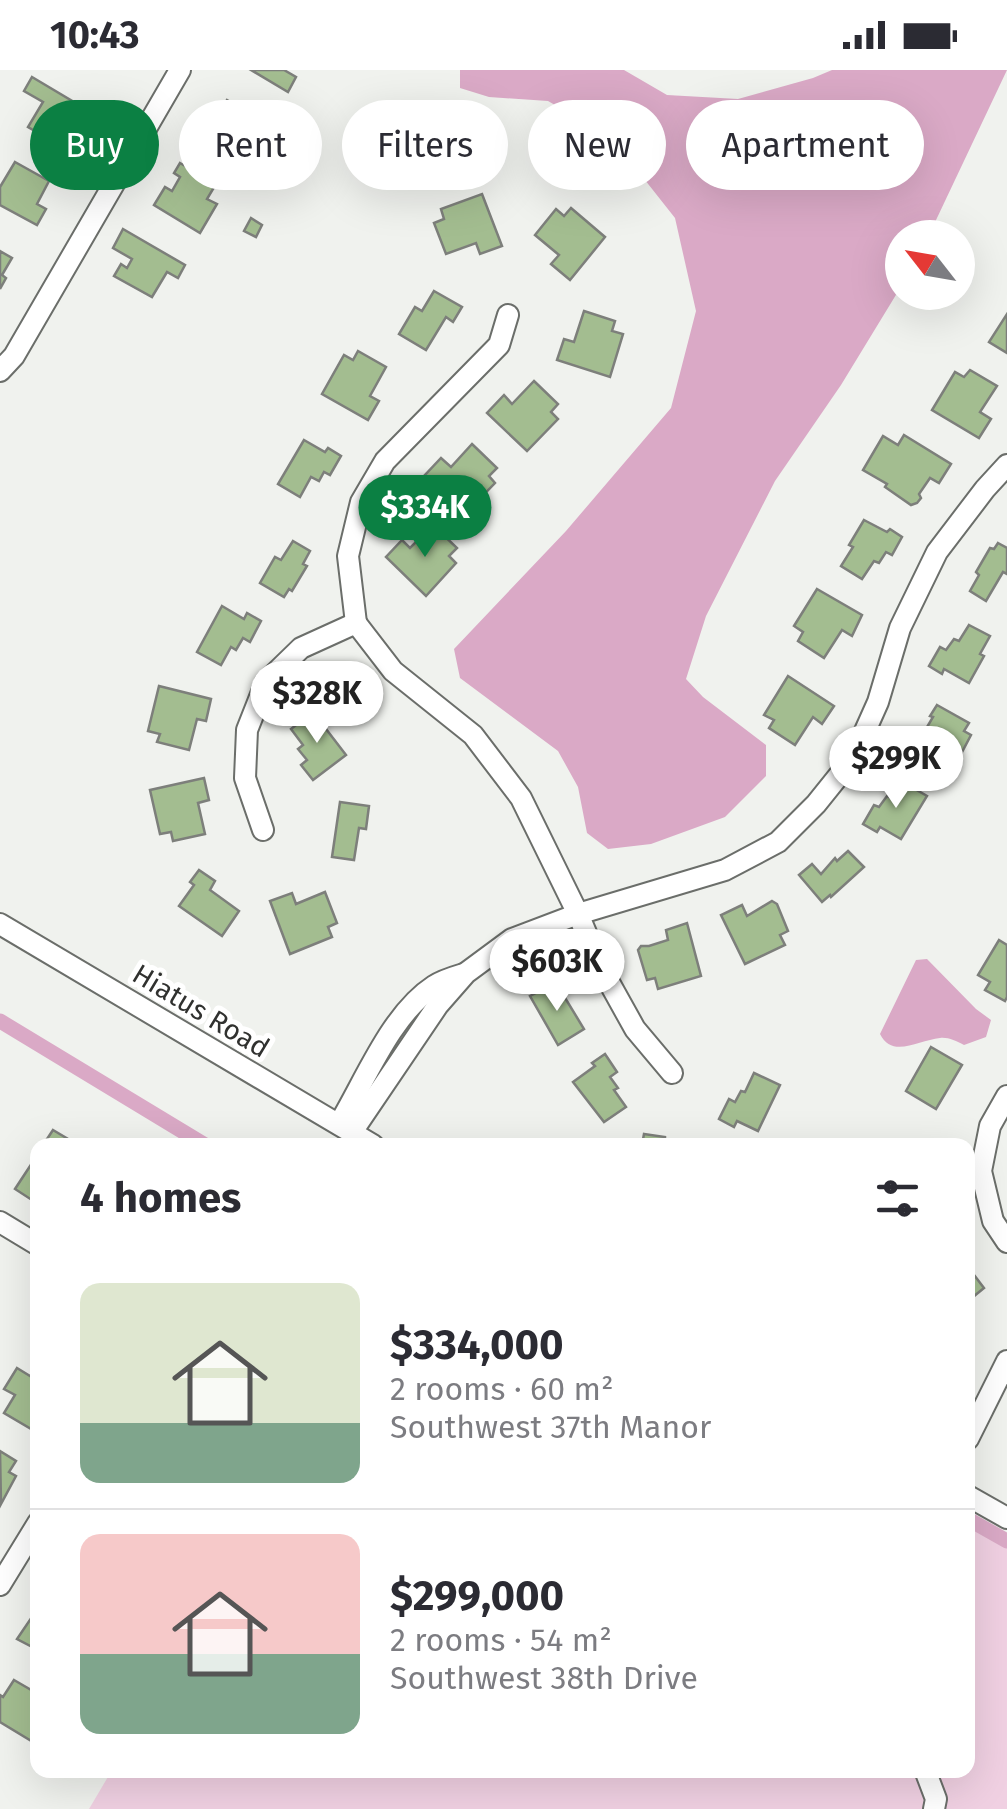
<!DOCTYPE html>
<html lang="en">
<head>
<meta charset="utf-8">
<style>
	body { margin:0; font-family:"Fira Sans",sans-serif; background:#f7f7f7; color:#2b2b33; height:100vh; display:flex; flex-direction:column; font-size:38px; white-space:nowrap }
	* { box-sizing:border-box; margin:0 }
	p { font-size:32px; color:#7c7c81 }
	.icon { flex:none; width:55px; height:55px; fill:none; stroke:currentColor; stroke-width:2; stroke-linecap:round; stroke-linejoin:round }
	.map { position:relative; flex:1; overflow:hidden }
	.drawer { position:absolute; left:30px; top:1068px; width:945px; height:640px; display:flex; flex-direction:column; background:#fff; border-radius:20px; box-shadow:0 10px 40px #0002 }
	.drawer>* { flex:none }
	.top-card { position:absolute; left:30px; top:30px; width:948px; height:90px; display:flex; gap:20px }
	.needle { width:65px; rotate:301deg }
	.buttons { position:absolute; left:885px; top:150px; display:grid; gap:20px }
	.buttons a { display:grid; place-items:center; width:90px; height:90px; border-radius:50%; background:#fff; box-shadow:0 10px 40px #0002; font-size:50px }
	.price { position:absolute; translate:-50% -85px; padding:0 22px; border-radius:35px; background:#fff; color:#222; font-size:32px; line-height:65px; filter:drop-shadow(0 2px 5px #0008) }
	.price::after { content:''; position:absolute; left:50%; top:60px; width:30px; height:22px; margin-left:-15px; background:inherit; clip-path:polygon(0 0,100% 0,50% 100%) }
	.price.active { background:#0b8043; color:#fff }
	ul { padding:0; list-style:none }
	li { display:flex; align-items:center; gap:30px; height:250px; padding:0 50px }
	li+li { border-top:2px solid #e1e1e2 }
	li span { display:grid; place-items:center; flex:none; width:280px; height:200px; border-radius:20px; color:#555 }
	li>.icon { margin-inline-start:auto }
	span .icon { width:120px; height:120px; fill:#fffc; stroke-width:1 }
	li b { font-size:42px }
	h2 { display:flex; justify-content:space-between; align-items:center; height:120px; padding:0 50px; font-size:42px }
	.pill { padding:0 35px; border-radius:45px; background:#fff; box-shadow:0 10px 40px #0002; font-size:35px; line-height:90px }
	.pill.active { background:#0b8043; color:#fff }
	.status { display:flex; justify-content:space-between; align-items:center; height:70px; padding:0 50px; background:#fff; direction:ltr }
	.status svg { height:28px; fill:currentColor }
	.map>svg:first-child { display:block }
	.green { fill:#f0d0e2 }
	.water { fill:#daa9c6 }
	.lines { fill:none; stroke-linecap:round; stroke-linejoin:round }
	.canal { stroke:#daa9c6; stroke-width:15 }
	.building { fill:#a3bd90; stroke:#7d7f7b; stroke-width:2.5 }
	.minor-casing { stroke:#6b6e6a; stroke-width:24 }
	.minor { stroke:#fff; stroke-width:20 }
	.labels { text-anchor:middle; dominant-baseline:central; stroke-width:10; stroke-linejoin:round; paint-order:stroke }
	.street-label { font-size:28px; fill:#30312f; stroke:#fff }
</style>
</head>
<body>
<div class="status"><b>10:43</b><svg viewBox="0 0 49 12"><path d="M0 12V9h3v3zM5 12V6h3v6zM10 12V3h3v9zM15 12V0h3v12zM26 1h20v11H26zM47 4h2v5h-2z"/></svg></div>
<div class="map">
<svg width="1007" height="1739" viewBox="0 0 1007 1739">
	<rect width="100%" height="100%" fill="#f0f2ee"/>
	<!-- green -->
	<path class="green" d="M968,1455L1007,1477V1739H89L112,1700H968Z"/>
	<!-- water -->
	<g class="water">
		<path d="M460,0H624L667,25L738,29L813,8L832,0H1007L928,167L902,168V215L841,315L775,411L706,546L686,609L703,627L766,675V706L725,747L651,774L608,779L587,763L578,717L558,681L460,608L454,579L566,461L671,338L696,241L675,148L611,67L548,31L489,27L460,18Z"/>
		<path d="M927,889L976,939L991,950L986,967L964,975C956,971 948,967 940,968C919,970 892,989 880,964L916,890Z"/>
	</g>
	<g class="lines">
		<!-- canal -->
		<g class="canal">
			<path d="M0,951L205,1075"/>
			<path d="M968,1449L1007,1471"/>
		</g>
	</g>
	<!-- building -->
	<g class="building">
		<path d="M251,0H284L296,7L288,22Z"/>
		<path d="M32,7L94,44L83,62L73,56L61,76L28,57L43,32L24,21Z"/>
		<path d="M227,30L254,46L244,62L256,69L252,75L260,80L251,95L195,60L207,41L211,44L217,35L222,38Z"/>
		<path d="M15,92L49,111L37,134L46,139L37,155L0,135V117Z"/>
		<path d="M180,93L216,114L207,129L217,134L200,163L154,135L165,117L172,121L180,107L174,103Z"/>
		<path d="M482,124L502,176L480,184L476,173L446,184L434,153L444,149L441,139Z"/>
		<path d="M571,138L605,167L570,210L551,194L559,185L535,165L556,139L564,146Z"/>
		<path d="M251,148L262,155L256,167L244,161Z"/>
		<path d="M123,159L185,195L178,208L167,202L152,227L114,206L121,194L127,198L132,189L113,178Z"/>
		<path d="M0,181L12,188L2,205L6,208L0,219Z"/>
		<path d="M434,221L462,237L453,252L446,247L426,280L399,264L415,237L422,241Z"/>
		<path d="M584,241L615,251L612,261L623,264L610,307L557,290L564,269L574,272Z"/>
		<path d="M1007,244V283L989,272Z"/>
		<path d="M358,281L386,297L370,326L379,331L368,350L322,324L344,285L353,290Z"/>
		<path d="M970,300L997,316L980,342L991,349L979,368L932,340L955,302L964,307Z"/>
		<path d="M534,311L558,334L551,342L558,349L527,381L487,343L504,325L512,334Z"/>
		<path d="M904,365L951,394L939,413L930,408L919,424L921,428L917,433L911,435L885,417L887,414L863,400L883,366L898,375Z"/>
		<path d="M304,370L325,382L328,378L341,386L330,405L324,402L319,411L311,407L300,427L278,414Z"/>
		<path d="M472,374L497,398L489,406L495,413L465,444L425,405L441,388L451,397Z"/>
		<path d="M864,450L887,462L890,459L902,467L892,485L886,482L879,493L874,491L862,509L841,496L853,477L849,475Z"/>
		<path d="M433,455L457,478L449,486L456,493L426,526L386,487L402,470L410,478Z"/>
		<path d="M293,471L310,481L303,494L307,496L292,521L289,519L284,527L260,513L275,487L281,490Z"/>
		<path d="M998,473L1007,478V504L1003,502L986,531L970,521L979,505L976,502L990,478L994,479Z"/>
		<path d="M817,519L862,545L852,566L842,560L824,588L798,571L803,562L794,556Z"/>
		<path d="M222,536L244,549L247,543L261,551L250,572L243,568L236,580L231,577L221,595L197,582Z"/>
		<path d="M969,555L990,566L980,584L984,586L969,613L944,599L942,604L929,596L940,577L946,580L954,569L959,571Z"/>
		<path d="M788,606L834,636L822,654L813,647L795,675L769,658L774,650L764,645Z"/>
		<path d="M159,616L211,629L206,651L197,649L189,680L157,672L160,664L148,661Z"/>
		<path d="M937,635L969,653L964,661L971,665L950,705L901,678L913,658L923,664L933,647L930,646Z"/>
		<path d="M313,642L346,685L313,710L301,695L307,690L298,679L303,675L291,659Z"/>
		<path d="M204,708L209,730L198,733L205,764L173,771L171,762L160,764L150,720Z"/>
		<path d="M901,711L927,726L901,769L880,757L877,762L863,754L874,735L879,737L887,726L891,728Z"/>
		<path d="M340,732L369,736L366,759L359,758L354,790L332,787Z"/>
		<path d="M848,781L864,797L831,827L830,825L822,832L799,805L812,794L821,804L835,788L837,791Z"/>
		<path d="M199,800L215,811L210,820L239,841L222,866L179,836L194,815L190,812Z"/>
		<path d="M325,822L337,853L328,857L332,867L290,884L270,831L292,823L296,834Z"/>
		<path d="M772,831L777,834L788,861L780,865L785,875L745,894L721,845L742,835L747,846Z"/>
		<path d="M687,853L701,906L658,919L655,908L647,910L638,880L641,876H649L668,870L666,860Z"/>
		<path d="M999,870L1007,875V927L1005,931L985,920L990,912L978,905Z"/>
		<path d="M556,913L584,959L558,975L530,926Z"/>
		<path d="M931,977L962,995L936,1039L906,1021Z"/>
		<path d="M605,984L617,1002L610,1007L618,1018L614,1020L626,1037L604,1052L573,1012L595,996L592,993Z"/>
		<path d="M754,1003L780,1015L758,1061L737,1051L734,1057L719,1049L729,1029L735,1032L741,1021L745,1022Z"/>
		<path d="M53,1060L73,1072L71,1075H43Z"/>
		<path d="M644,1064L665,1067V1075H642Z"/>
		<path d="M38,1084V1129L35,1132L15,1119Z"/>
		<path d="M968,1197L984,1218L968,1231Z"/>
		<path d="M17,1298L38,1311V1363L4,1343L15,1325L4,1319Z"/>
		<path d="M0,1381L16,1391L9,1402L16,1406L1,1434Z"/>
		<path d="M38,1538V1580L17,1569Z"/>
		<path d="M14,1610L38,1624V1652L35,1655L38,1657V1675L0,1652V1625L3,1627Z"/>
	</g>
	<g class="lines">
		<!-- minor casing -->
		<g class="minor-casing">
			<g id="minor">
				<path d="M0,301L14,286L180,0"/>
				<path d="M356,553L393,601L473,665L521,728L578,844L600,896L635,959L672,1003"/>
				<path d="M356,553L348,486L361,432L385,391L499,275L508,245"/>
				<path d="M263,760L245,708L247,660L266,612L301,578L356,553"/>
				<path d="M0,854L373,1075"/>
				<path d="M1007,1026L990,1056L981,1101L993,1151L1007,1172"/>
				<path d="M339,1054C365,1011 391,944 434,916C443,910 454,907 464,904"/>
				<path d="M352,1062L438,935L466,903L512,869L578,844L725,800L778,772L816,734L853,688L878,632L900,558L937,482L985,419L1007,395"/>
				<path d="M0,1152L38,1175"/>
				<path d="M968,1369L1007,1291"/>
				<path d="M968,1426L1007,1448"/>
				<path d="M0,1515L38,1453"/>
				<path d="M925,1700L936,1729L934,1739"/>
			</g>
		</g>
		<!-- minor -->
		<use href="#minor" class="minor"/>
	</g>
	<g class="labels">
		<!-- street labels -->
		<g class="street-label">
			<text transform="translate(201 941) rotate(31)">Hiatus Road</text>
		</g>
	</g>
</svg>
<div class="buttons">
<a><svg class="needle" viewBox="-14 -14 28 28"><path d="M0-13l5 13h-10z" fill="#e53935"/><path d="M0 13l5-13h-10z" fill="#7c7c81"/></svg></a>
</div>
<b class="price active" style="left:425px;top:490px">$334K</b>
<b class="price" style="left:317px;top:676px">$328K</b>
<b class="price" style="left:896px;top:741px">$299K</b>
<b class="price" style="left:557px;top:944px">$603K</b>
<div class="top-card">
<a class="pill active">Buy</a>
<a class="pill">Rent</a>
<a class="pill">Filters</a>
<a class="pill">New</a>
<a class="pill">Apartment</a>
</div>
<section class="drawer">
<h2>4 homes<svg class="icon" aria-label="filters" viewBox="0 0 24 24"><path d="M4 7h16M4 17h16"/><circle cx="9" cy="7" r="2"/><circle cx="15" cy="17" r="2"/></svg></h2>
<ul>
<li><span style="background:linear-gradient(#dfe7d0 70%,#7fa58c 0)"><svg class="icon" aria-label="home" viewBox="0 0 24 24"><path d="M3 11l9-7 9 7M6 9v11h12V9"/></svg></span><div><b>$334,000</b><p>2 rooms · 60 m²</p><p>Southwest 37th Manor</p></div></li>
<li><span style="background:linear-gradient(#f6c9c9 60%,#7fa58c 0)"><svg class="icon" aria-label="home" viewBox="0 0 24 24"><path d="M3 11l9-7 9 7M6 9v11h12V9"/></svg></span><div><b>$299,000</b><p>2 rooms · 54 m²</p><p>Southwest 38th Drive</p></div></li>
</ul>
</section>
</div>
</body>
</html>
